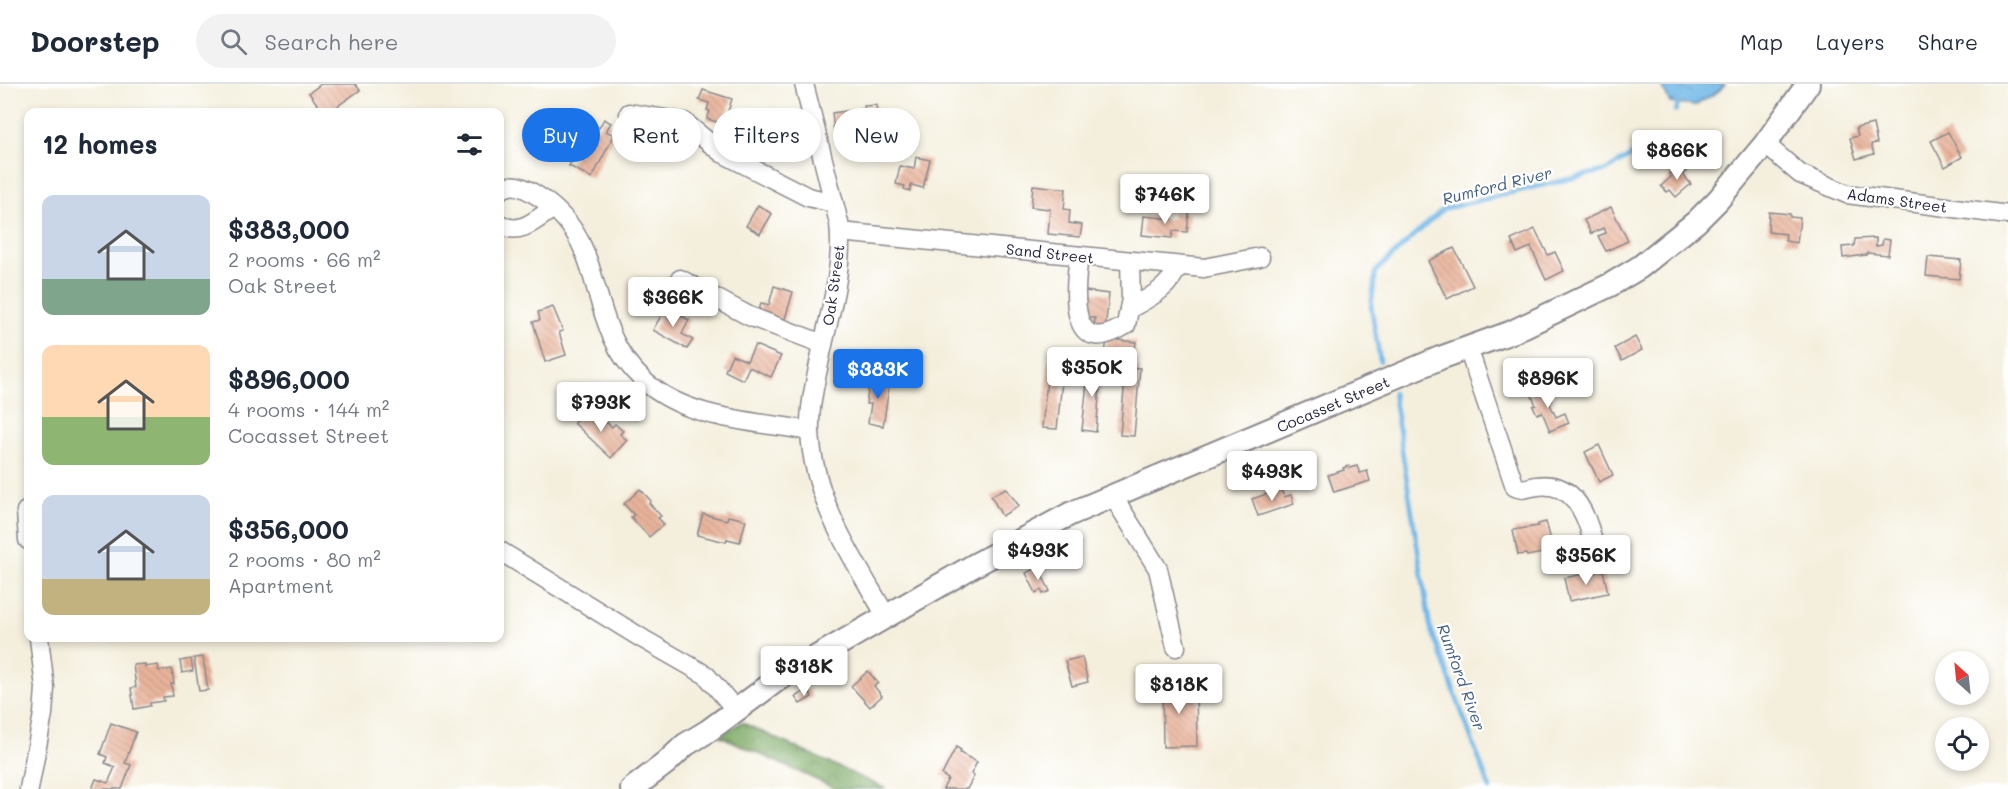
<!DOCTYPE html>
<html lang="en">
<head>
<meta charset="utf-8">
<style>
	body { margin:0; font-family:Mali,sans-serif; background:#f2f2f3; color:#1f2937; height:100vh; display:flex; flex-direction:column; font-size:22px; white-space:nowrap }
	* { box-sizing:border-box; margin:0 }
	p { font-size:20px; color:#747a83 }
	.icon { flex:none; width:33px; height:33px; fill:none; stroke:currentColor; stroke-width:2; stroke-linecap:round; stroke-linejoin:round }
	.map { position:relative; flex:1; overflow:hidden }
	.details { position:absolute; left:24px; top:24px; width:480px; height:534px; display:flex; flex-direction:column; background:#fff; border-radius:12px; box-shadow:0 3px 9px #0003 }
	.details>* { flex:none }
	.top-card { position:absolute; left:522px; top:24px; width:570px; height:54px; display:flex; gap:12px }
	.needle { width:39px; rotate:333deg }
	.controls { position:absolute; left:1935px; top:567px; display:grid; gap:12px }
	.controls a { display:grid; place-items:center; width:54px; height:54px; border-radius:50%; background:#fff; box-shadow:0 3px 9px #0003; font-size:30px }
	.price { position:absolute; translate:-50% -51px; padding:0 14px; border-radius:6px; background:#fff; color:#222; font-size:20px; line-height:39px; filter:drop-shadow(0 2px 3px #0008) }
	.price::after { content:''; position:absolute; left:50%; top:36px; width:18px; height:14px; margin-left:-9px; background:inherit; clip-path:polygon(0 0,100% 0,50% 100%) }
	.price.selected { background:#1a73e8; color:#fff }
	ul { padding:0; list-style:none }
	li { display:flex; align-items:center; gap:18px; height:150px; padding:0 18px }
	li span { display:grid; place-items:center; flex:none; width:168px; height:120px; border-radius:12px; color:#555 }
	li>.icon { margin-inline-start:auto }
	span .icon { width:72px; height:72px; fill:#fffc; stroke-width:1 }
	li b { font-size:26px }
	h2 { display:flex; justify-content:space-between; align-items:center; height:72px; padding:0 18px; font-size:26px }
	.tag { padding:0 21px; border-radius:27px; background:#fff; box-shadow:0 3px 9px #0003; font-size:21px; line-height:54px }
	.tag.selected { background:#1a73e8; color:#fff }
	header { display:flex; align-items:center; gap:36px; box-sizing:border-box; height:84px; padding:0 30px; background:#fff; border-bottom:2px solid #e0e1e3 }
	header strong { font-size:28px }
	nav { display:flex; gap:33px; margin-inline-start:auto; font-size:21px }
	.search { width:420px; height:54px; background:#f2f2f3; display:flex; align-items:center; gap:15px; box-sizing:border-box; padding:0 21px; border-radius:33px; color:#747a83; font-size:22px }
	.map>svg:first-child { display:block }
	.forest { fill:url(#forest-crowns); stroke:#4e654e; stroke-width:1.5 }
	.water { fill:url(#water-ripples); stroke:#4a6d92; stroke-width:1.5 }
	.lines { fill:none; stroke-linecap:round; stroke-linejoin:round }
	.stream { stroke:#71b8e8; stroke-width:4.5 }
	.building { fill:url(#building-back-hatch) }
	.minor-casing { stroke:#8b888c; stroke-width:21 }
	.major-casing { stroke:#8b888c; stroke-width:26 }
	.minor { stroke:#fff; stroke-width:18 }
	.major { stroke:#fff; stroke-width:22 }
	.labels { text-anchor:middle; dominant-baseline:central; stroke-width:4.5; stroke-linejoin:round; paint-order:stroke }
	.street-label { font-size:15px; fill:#22223b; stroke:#fff }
	.water-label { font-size:16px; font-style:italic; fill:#425e80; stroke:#fff }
</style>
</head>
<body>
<header>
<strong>Doorstep</strong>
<div class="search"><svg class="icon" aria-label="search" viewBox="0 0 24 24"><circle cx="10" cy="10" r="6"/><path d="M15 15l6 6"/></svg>Search here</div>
<nav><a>Map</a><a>Layers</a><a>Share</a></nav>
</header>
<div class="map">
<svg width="2008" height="705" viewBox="0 0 2008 705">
	<defs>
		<pattern id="forest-crowns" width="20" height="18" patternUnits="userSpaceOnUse" patternTransform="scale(1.5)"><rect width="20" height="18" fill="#7aa862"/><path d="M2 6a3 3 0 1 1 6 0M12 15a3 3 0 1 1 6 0" fill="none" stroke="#648852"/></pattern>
		<pattern id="water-ripples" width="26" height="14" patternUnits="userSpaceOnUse" patternTransform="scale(1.5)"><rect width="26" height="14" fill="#71b8e8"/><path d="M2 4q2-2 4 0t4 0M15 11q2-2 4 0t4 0" fill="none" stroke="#5c95bd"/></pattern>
		<pattern id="building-back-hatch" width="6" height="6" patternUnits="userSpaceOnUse" patternTransform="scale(1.5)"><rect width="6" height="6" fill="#e9b39a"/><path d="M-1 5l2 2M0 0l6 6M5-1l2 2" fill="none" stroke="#c89a86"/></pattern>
	</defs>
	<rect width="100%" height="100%" fill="#fff"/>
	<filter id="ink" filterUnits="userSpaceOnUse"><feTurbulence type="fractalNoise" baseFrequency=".0167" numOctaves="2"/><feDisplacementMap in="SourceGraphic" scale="12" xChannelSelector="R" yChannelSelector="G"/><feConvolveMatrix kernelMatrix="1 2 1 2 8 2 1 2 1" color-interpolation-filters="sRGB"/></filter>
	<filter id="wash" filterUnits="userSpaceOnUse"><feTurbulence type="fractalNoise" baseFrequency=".008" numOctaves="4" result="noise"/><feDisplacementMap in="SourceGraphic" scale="24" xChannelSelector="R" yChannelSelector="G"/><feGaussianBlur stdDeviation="1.35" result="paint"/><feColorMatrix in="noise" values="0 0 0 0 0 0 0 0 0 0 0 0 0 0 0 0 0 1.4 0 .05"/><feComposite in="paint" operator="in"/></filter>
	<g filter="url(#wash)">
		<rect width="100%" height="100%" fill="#f4efdd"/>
		<!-- forest -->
		<path class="forest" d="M741,638L886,705H836L720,652Z"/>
		<!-- water -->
		<path class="water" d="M1661,0H1725L1719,7L1695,22L1670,19Z"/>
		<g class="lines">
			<!-- stream -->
			<g class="stream">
				<path d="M1676,27L1679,15"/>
				<path d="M1380,277L1371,222L1376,187L1443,125L1607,86L1657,56"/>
				<path d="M1393,309L1430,542L1490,705"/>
			</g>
		</g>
		<g id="blocks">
			<!-- building -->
			<g class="building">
				<path d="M321,0H355L360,6L329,28H323L309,9Z"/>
				<path d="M703,6L732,15L724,40L707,35L710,27L707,26L709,19L699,16Z"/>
				<path d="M876,21L877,29L865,30L864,22Z"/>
				<path d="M861,25L864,43L834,48L832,29Z"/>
				<path d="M604,35L611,39L606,47L614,51L592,94L569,82L587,47L589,48L593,40L599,44Z"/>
				<path d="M1873,40L1877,59L1871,60L1874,70L1856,75L1850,54L1858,52L1856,44Z"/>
				<path d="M1948,48L1962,73L1945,83L1931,57Z"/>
				<path d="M916,73L930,76L923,104L911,101L910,107L904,105L905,102L896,100L900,82L914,85Z"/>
				<path d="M1680,79L1687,87L1683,91L1691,100L1676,113L1670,106L1667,108L1661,102L1671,93L1669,90Z"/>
				<path d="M1033,101L1066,105L1064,125L1070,126L1069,139L1082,141L1080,153L1048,150L1050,125L1031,123Z"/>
				<path d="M758,121L772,130L760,150L746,142Z"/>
				<path d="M1611,123L1628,157L1606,167L1598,152L1606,149L1603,144L1591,150L1584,136Z"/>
				<path d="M1173,128L1189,129L1187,148L1173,147L1172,154L1142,151L1144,132L1172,135Z"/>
				<path d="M1769,128L1790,130V133L1800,134L1797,159L1785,157L1786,150L1768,148Z"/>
				<path d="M1535,145L1548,171L1555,168L1564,187L1546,196L1531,163L1517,169L1511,156Z"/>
				<path d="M1876,154V162L1882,161L1883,155L1890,156L1888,171L1867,169L1866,171L1843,174L1842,163L1854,162L1855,155Z"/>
				<path d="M1454,164L1473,202L1447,215L1428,177Z"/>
				<path d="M1928,173L1961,176L1959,195L1926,192Z"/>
				<path d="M774,202L793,208L784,238L758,231L761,219L769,221Z"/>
				<path d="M1085,207L1109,210L1105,246L1094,244L1095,234L1082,233Z"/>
				<path d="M553,223L563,247L559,248L566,271L545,278L533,238L540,236L538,228Z"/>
				<path d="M666,223L689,236L682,250L693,256L687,265L653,246Z"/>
				<path d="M1635,253L1642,266L1622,277L1615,264Z"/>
				<path d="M1107,255L1136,258L1134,273L1105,270Z"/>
				<path d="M755,261L781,272L771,293L749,283L743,296L725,287L732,271L747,277Z"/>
				<path d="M1049,276L1064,278L1057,345L1042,344Z"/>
				<path d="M1089,279L1102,280L1096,348L1082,346Z"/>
				<path d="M1126,283L1140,284L1134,352L1120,351Z"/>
				<path d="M870,294L890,297L883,342L868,339L871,320H866Z"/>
				<path d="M1543,303L1545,308L1548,307L1552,317L1549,318L1556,333L1565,329L1569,339L1550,347L1542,328L1537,330L1533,322L1536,321L1530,308Z"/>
				<path d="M587,325L604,340L606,338L612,343L615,340L623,347L620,350L627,356L611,374L574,339Z"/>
				<path d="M1599,361L1613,391L1599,398L1585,368Z"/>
				<path d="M1349,382L1350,384L1357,382L1360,389L1367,387L1370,397L1334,408L1328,391L1344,386L1343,384Z"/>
				<path d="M1006,404L1019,422L1002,432L991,412Z"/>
				<path d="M640,405L651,417L649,419L661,432L658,434L664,440L649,453L631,433L634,431L624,420Z"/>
				<path d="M1281,405L1284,413L1291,411L1294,420L1258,432L1252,415Z"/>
				<path d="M703,430L727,436L728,432L746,436L740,458L727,455L726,458L697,451Z"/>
				<path d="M1546,438L1554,467L1527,472L1526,470L1518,471L1513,446L1538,442V440Z"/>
				<path d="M1038,483L1050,507L1043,510L1041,506L1036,509L1026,489Z"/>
				<path d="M1603,486L1608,509L1569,517L1564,494Z"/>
				<path d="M203,573L208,606L199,607L194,574Z"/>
				<path d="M1082,573L1088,598L1072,602L1065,577Z"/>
				<path d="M191,575L193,587L182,589L180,577Z"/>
				<path d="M145,580V583L158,581L159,587L172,585L174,600H171L173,612L163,613L164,617L150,619V622L134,625L131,604L136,603L133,581Z"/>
				<path d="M868,587L878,599L874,602L882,612L870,623L851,602Z"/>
				<path d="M1162,600H1196L1197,662L1163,663Z"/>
				<path d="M808,605L812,613L800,620L795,613Z"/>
				<path d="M111,639L136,648L125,679L131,681L122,705H92L96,695L108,699L115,683L105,679L107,673L100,670Z"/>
				<path d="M956,663L961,666L960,669L977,678L971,690L974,692L967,705H943L948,695L942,691Z"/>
			</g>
		</g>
	</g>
	<g filter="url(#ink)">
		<use href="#blocks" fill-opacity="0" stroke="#8b888c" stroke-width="1.5"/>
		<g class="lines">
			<!-- minor casing -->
			<g class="minor-casing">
				<g id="minor">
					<path d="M804,0L839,139C844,183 830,228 821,270C816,295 809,322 810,347C813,416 853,474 886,532"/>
					<path d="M629,29L684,38L722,69L808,113L834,119"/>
					<path d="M1765,60L1800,90L1847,110L2008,131"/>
					<path d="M500,106C512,98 521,102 533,109C595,146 587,194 612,252C619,268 630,284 643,296C687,336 754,337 810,347"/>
					<path d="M500,140C519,153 537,135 553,124"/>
					<path d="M840,148L1204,184L1260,173"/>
					<path d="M1079,172C1074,208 1068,278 1126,241L1131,215L1130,177"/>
					<path d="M680,195L749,232L823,260"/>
					<path d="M1129,225C1149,214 1170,204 1178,182"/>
					<path d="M1468,264L1515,403C1522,407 1529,403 1537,402C1571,397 1585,426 1592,454"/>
					<path d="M1113,412L1158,485L1176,563"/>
					<path d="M26,427L28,456"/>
					<path d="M500,467L643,555L706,591L735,625"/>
					<path d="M29,705L43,630L45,604L39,554"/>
				</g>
			</g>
			<!-- major casing -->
			<g class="major-casing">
				<path id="major" d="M632,705L666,679L685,661L708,647L777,596L973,482L1070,430L1440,274L1512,248L1610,201L1640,183L1696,138L1718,116L1765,60L1808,0"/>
			</g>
			<!-- minor -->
			<use href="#minor" class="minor"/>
			<!-- major -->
			<use href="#major" class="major"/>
		</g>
	</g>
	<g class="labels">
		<!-- street labels -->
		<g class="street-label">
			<text transform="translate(1897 116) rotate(8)">Adams Street</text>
			<text transform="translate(1050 169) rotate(6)">Sand Street</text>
			<text transform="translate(833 201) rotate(-82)">Oak Street</text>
			<text transform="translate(1333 320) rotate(-23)">Cocasset Street</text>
		</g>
		<!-- water labels -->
		<g class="water-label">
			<text transform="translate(1497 101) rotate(-14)">Rumford River</text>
			<text transform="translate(1462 593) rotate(70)">Rumford River</text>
		</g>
	</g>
</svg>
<div class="controls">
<a><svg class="needle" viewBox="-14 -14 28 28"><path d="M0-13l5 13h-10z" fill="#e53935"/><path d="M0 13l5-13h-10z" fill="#747a83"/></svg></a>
<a><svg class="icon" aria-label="locate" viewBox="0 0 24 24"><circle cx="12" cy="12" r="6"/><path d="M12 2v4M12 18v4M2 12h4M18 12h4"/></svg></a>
</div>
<b class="price" style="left:1677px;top:97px">$866K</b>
<b class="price" style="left:1165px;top:141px">$746K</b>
<b class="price" style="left:673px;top:244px">$366K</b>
<b class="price" style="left:1092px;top:314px">$350K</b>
<b class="price selected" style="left:878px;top:316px">$383K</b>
<b class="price" style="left:1548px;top:325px">$896K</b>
<b class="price" style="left:601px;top:349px">$793K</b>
<b class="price" style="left:1272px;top:418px">$493K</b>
<b class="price" style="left:1038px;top:497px">$493K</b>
<b class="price" style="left:1586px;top:502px">$356K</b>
<b class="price" style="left:804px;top:613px">$318K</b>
<b class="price" style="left:1179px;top:631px">$818K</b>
<div class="top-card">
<a class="tag selected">Buy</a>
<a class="tag">Rent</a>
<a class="tag">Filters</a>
<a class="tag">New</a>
</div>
<section class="details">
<h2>12 homes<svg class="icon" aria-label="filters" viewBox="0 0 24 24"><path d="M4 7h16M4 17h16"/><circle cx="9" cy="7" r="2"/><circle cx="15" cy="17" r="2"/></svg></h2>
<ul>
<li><span style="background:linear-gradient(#c9d6e8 70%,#7fa58c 0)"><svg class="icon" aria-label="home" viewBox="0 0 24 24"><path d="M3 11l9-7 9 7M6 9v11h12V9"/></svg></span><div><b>$383,000</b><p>2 rooms · 66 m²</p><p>Oak Street</p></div></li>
<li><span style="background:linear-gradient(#ffd9b3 60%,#8fb573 0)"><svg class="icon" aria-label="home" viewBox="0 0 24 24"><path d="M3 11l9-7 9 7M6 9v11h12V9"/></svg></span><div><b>$896,000</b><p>4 rooms · 144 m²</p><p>Cocasset Street</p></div></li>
<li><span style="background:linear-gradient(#c9d6e8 70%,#c2b280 0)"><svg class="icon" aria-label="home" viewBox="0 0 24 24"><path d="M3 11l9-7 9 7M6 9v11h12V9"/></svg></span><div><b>$356,000</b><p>2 rooms · 80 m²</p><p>Apartment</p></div></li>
</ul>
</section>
</div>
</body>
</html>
